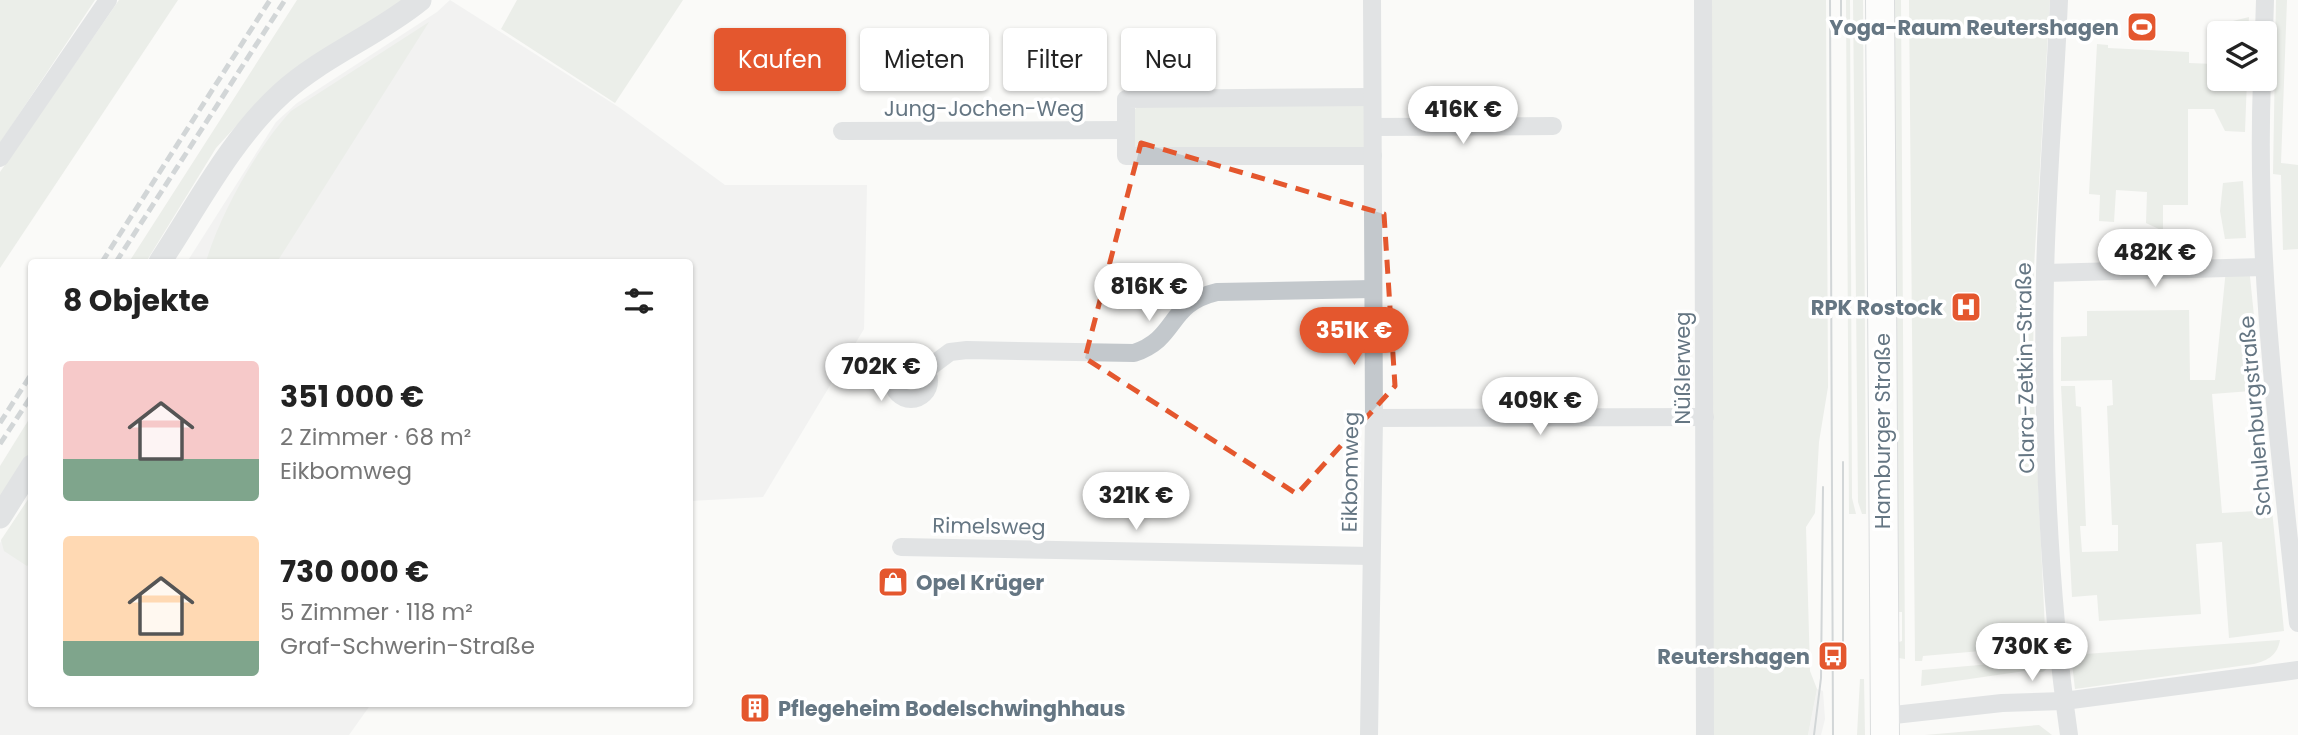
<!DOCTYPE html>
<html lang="de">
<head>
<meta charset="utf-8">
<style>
	body { margin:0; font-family:Poppins,sans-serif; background:#f2f2f2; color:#222; height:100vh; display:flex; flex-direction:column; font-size:26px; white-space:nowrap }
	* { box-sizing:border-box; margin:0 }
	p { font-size:23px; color:#767676 }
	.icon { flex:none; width:38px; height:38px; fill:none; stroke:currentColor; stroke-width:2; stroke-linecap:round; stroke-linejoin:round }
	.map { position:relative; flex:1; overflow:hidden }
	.drawer { position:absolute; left:28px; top:259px; width:665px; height:448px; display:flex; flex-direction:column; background:#fff; border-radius:7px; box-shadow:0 2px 5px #0004 }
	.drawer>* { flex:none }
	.guide { position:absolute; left:714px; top:28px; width:665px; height:63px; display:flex; gap:14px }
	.tools { position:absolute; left:2207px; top:21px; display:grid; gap:14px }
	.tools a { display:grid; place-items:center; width:70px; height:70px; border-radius:7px; background:#fff; box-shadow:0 2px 5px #0004; font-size:35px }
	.price { position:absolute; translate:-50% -60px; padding:0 16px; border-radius:24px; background:#fff; color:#222; font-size:23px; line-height:46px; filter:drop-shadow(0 2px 4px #0008) }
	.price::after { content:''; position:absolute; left:50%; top:42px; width:21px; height:16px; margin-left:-10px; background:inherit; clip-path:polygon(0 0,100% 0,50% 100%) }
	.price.current { background:#e4572e; color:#fff }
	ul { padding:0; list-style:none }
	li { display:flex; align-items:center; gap:21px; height:175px; padding:0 35px }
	li span { display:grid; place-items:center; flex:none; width:196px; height:140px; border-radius:7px; color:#555 }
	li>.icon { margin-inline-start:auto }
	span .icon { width:84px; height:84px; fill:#fffc; stroke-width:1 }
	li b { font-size:30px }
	h2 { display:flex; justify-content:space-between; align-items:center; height:84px; padding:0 35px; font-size:30px }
	.chip { padding:0 24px; border-radius:7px; background:#fff; box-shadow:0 2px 5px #0004; font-size:24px; line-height:63px }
	.chip.current { background:#e4572e; color:#fff }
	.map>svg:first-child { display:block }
	.built { fill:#e8e9e9 }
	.green { fill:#dadfd7 }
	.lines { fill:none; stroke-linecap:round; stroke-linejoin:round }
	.primary-casing { stroke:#b5babe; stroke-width:30 }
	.minor { stroke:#c3c8cc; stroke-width:18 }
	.tertiary { stroke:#c3c8cc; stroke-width:23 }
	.primary { stroke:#fff; stroke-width:28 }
	.tram { stroke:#a2aab0; stroke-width:2 }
	.rail { stroke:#a2aab0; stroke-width:5; stroke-dasharray:10 5; stroke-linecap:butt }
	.marked { fill:none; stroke:#e4572e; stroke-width:5; stroke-dasharray:14 9; stroke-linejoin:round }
	.labels { text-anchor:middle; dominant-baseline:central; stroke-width:7; stroke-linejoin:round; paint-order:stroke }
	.poi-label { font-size:21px; font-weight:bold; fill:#657683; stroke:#fff; text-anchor:end }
	.street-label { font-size:21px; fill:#657683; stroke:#fff }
</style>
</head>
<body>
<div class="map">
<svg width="2298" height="735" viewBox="0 0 2298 735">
	<rect width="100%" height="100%" fill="#fafaf8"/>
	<!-- built -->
	<g class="built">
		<path d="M450,0L620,108L725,185H867L864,329L763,497L690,501V262H187L276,122L297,103L437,12Z"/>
		<path d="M31,495L32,704H371L349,735H0V543Z"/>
		<path d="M1817,689L1823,691L1825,719L1821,735H1808Z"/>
	</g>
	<!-- green -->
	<g class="green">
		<path d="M0,0H95L0,143Z"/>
		<path d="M119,0H178L0,268V172Z"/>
		<path d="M297,0H407L237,125L216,148L146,262H129Z"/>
		<path d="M517,0H683L615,103L501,29Z"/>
		<path d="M1703,0H1826L1828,387L1819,442L1815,513L1806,527L1810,671L1817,689L1808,735H1705Z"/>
		<path d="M1846,0H1850L1852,498L1856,514H1849Z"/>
		<path d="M1853,0H1863L1866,514H1862L1858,502Z"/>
		<path d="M1893,0H1901L1905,659L1899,658V642L1902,641V612H1898Z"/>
		<path d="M1909,0H2050L2034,267L2033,376L2046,651L1982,656L1981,651L1923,656L1922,661H1915Z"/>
		<path d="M2276,0H2287L2281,163L2298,165V249L2283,250L2281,175L2273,174Z"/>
		<path d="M2249,17L2248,33H2219V79H2247L2245,132L2225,131L2214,109H2188V205H2163V231L2146,223L2147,192L2116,190L2114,222L2099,221L2100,195L2089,194L2097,44L2108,45V48L2189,52V63L2214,64L2217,25Z"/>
		<path d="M429,22L277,262H206C219,216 258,146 291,111Z"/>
		<path d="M1367,103V153L1132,149V112L1139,105Z"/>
		<path d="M2243,181L2246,238L2225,239L2220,211L2223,183Z"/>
		<path d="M2249,267L2261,385L2251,391L2212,394L2222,513L2272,510L2284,631L2229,638L2222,542L2196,544L2201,614L2099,621L2097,595L2072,597L2061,386H2075L2076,406L2081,407L2086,526H2080L2082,552L2118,551V525H2112L2107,406L2113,405L2112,380L2061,381V337L2087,336V311L2189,310L2190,380H2215L2226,269Z"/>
		<path d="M31,416V451L0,501V466Z"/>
		<path d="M31,495V560L27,566L4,551L1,540Z"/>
		<path d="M2280,640C2277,656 2268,660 2254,664L2075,689L2071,655Z"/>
		<path d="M2047,659L2048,668L2043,672L2028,673L2025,671L1921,686L1922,670Z"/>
		<path d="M1860,679H1864L1865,735H1857Z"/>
		<path d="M2039,725L2052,735H1925Z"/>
	</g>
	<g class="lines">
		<!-- primary casing -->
		<g class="primary-casing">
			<path id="primary" d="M1880,0L1885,735"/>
		</g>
		<!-- minor -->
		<g class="minor">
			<path d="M1703,0L1705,735"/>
			<path d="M2059,0C2055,92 2047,183 2045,275C2042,424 2048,588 2069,735"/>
			<path d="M2264,33L2265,0"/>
			<path d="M2262,79C2255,260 2279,443 2298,623"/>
			<path d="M1372,97L1126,99V156H1373"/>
			<path d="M1373,127L1553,126"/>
			<path d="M842,131L1126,130"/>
			<path d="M0,158L108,0"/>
			<path d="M2045,273L2263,267"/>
			<circle cx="911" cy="381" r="18"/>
			<path d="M926,370L950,352L967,350L1134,353C1179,338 1166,304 1217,292L1373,289"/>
			<path d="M1374,418L1705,417"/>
			<path d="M901,547L1370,556"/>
			<path d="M1885,716L2002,703L2064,701L2298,670"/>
			<path d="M1369,735L1374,418L1372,0"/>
		</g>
		<!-- tertiary -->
		<g class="tertiary">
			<path d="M160,262C197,206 231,139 282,93C323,56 377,35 420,0"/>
			<path d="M0,517L32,466"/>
		</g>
		<!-- primary -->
		<use href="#primary" class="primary"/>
		<!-- tram -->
		<g class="tram">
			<path d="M1830,0L1833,735"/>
			<path d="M1841,0V28"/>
			<path d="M1843,462V644"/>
			<path d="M1814,735L1821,678L1823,487"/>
		</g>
		<!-- rail -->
		<g class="rail">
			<path d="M102,262L270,0"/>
			<path d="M116,262L285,0"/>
			<path d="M0,423L32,373"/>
			<path d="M0,444L32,395"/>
		</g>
	</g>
	<!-- marked area -->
	<path d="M0 0H2298V735H0ZM1141,143L1384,214L1395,386L1297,494L1085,358Z" fill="#fafaf8" fill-opacity=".55" fill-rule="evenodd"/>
	<path class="marked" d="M1141,143L1384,214L1395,386L1297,494L1085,358Z"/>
	<!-- icons -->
	<defs>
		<g id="stadium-square" transform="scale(1.575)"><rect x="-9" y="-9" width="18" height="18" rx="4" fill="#e4572e" stroke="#fff"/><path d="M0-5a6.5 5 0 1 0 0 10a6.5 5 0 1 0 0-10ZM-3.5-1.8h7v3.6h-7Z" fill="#fff"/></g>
		<g id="hospital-square" transform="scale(1.575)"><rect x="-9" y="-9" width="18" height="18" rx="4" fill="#e4572e" stroke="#fff"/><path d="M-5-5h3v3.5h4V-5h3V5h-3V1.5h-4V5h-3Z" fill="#fff"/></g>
		<g id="shop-square" transform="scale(1.575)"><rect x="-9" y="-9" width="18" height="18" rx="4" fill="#e4572e" stroke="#fff"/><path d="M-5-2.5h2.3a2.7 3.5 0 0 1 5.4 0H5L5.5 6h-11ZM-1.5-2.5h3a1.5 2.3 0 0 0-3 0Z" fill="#fff"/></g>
		<g id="bus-square" transform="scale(1.575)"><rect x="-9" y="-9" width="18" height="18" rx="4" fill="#e4572e" stroke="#fff"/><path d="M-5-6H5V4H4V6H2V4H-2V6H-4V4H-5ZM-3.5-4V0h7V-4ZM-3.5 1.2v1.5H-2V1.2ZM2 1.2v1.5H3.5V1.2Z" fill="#fff"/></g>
		<g id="building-square" transform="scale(1.575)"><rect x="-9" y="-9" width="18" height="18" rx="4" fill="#e4572e" stroke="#fff"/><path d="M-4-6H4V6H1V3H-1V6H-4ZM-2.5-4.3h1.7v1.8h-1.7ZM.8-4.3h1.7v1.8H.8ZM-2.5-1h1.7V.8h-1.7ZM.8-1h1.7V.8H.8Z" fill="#fff"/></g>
	</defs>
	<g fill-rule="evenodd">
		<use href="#stadium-square" x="2142" y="27"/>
		<use href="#hospital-square" x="1966" y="307"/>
		<use href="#shop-square" x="893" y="582"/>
		<use href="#bus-square" x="1833" y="656"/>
		<use href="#building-square" x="755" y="708"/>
	</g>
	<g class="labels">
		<!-- poi labels -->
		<g class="poi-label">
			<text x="2119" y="27">Yoga-Raum Reutershagen</text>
			<text x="1943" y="307">RPK Rostock</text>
			<text x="916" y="582" text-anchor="start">Opel Krüger</text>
			<text x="1810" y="656">Reutershagen</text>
			<text x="778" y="708" text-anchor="start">Pflegeheim Bodelschwinghhaus</text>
		</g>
		<!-- street labels -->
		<g class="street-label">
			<text x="984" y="108">Jung-Jochen-Weg</text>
			<text transform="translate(1682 368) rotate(-90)">Nüßlerweg</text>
			<text transform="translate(2025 368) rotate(-91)">Clara-Zetkin-Straße</text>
			<text transform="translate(2255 416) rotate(-95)">Schulenburgstraße</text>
			<text transform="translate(1882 431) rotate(-90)">Hamburger Straße</text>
			<text transform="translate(1350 472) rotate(-89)">Eikbomweg</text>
			<text transform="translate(989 526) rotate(1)">Rimelsweg</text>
		</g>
	</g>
</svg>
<div class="tools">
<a><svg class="icon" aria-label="layers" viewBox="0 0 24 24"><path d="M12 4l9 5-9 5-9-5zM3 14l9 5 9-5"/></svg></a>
</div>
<b class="price" style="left:1463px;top:146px">416K €</b>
<b class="price" style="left:2155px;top:289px">482K €</b>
<b class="price" style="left:1149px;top:323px">816K €</b>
<b class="price current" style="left:1354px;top:367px">351K €</b>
<b class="price" style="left:881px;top:403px">702K €</b>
<b class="price" style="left:1540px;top:437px">409K €</b>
<b class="price" style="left:1136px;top:532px">321K €</b>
<b class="price" style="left:2032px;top:683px">730K €</b>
<div class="guide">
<a class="chip current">Kaufen</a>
<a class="chip">Mieten</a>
<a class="chip">Filter</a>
<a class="chip">Neu</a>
</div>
<section class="drawer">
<h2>8 Objekte<svg class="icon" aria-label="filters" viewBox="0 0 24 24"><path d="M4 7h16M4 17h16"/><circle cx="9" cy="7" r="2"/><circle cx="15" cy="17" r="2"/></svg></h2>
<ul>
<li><span style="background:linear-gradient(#f6c9c9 70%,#7fa58c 0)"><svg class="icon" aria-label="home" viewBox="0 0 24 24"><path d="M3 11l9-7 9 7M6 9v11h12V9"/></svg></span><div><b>351 000 €</b><p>2 Zimmer · 68 m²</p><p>Eikbomweg</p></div></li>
<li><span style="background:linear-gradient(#ffd9b3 75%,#7fa58c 0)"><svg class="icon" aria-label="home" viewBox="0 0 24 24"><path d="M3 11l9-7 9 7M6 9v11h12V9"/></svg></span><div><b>730 000 €</b><p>5 Zimmer · 118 m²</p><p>Graf-Schwerin-Straße</p></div></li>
</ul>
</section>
</div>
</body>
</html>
